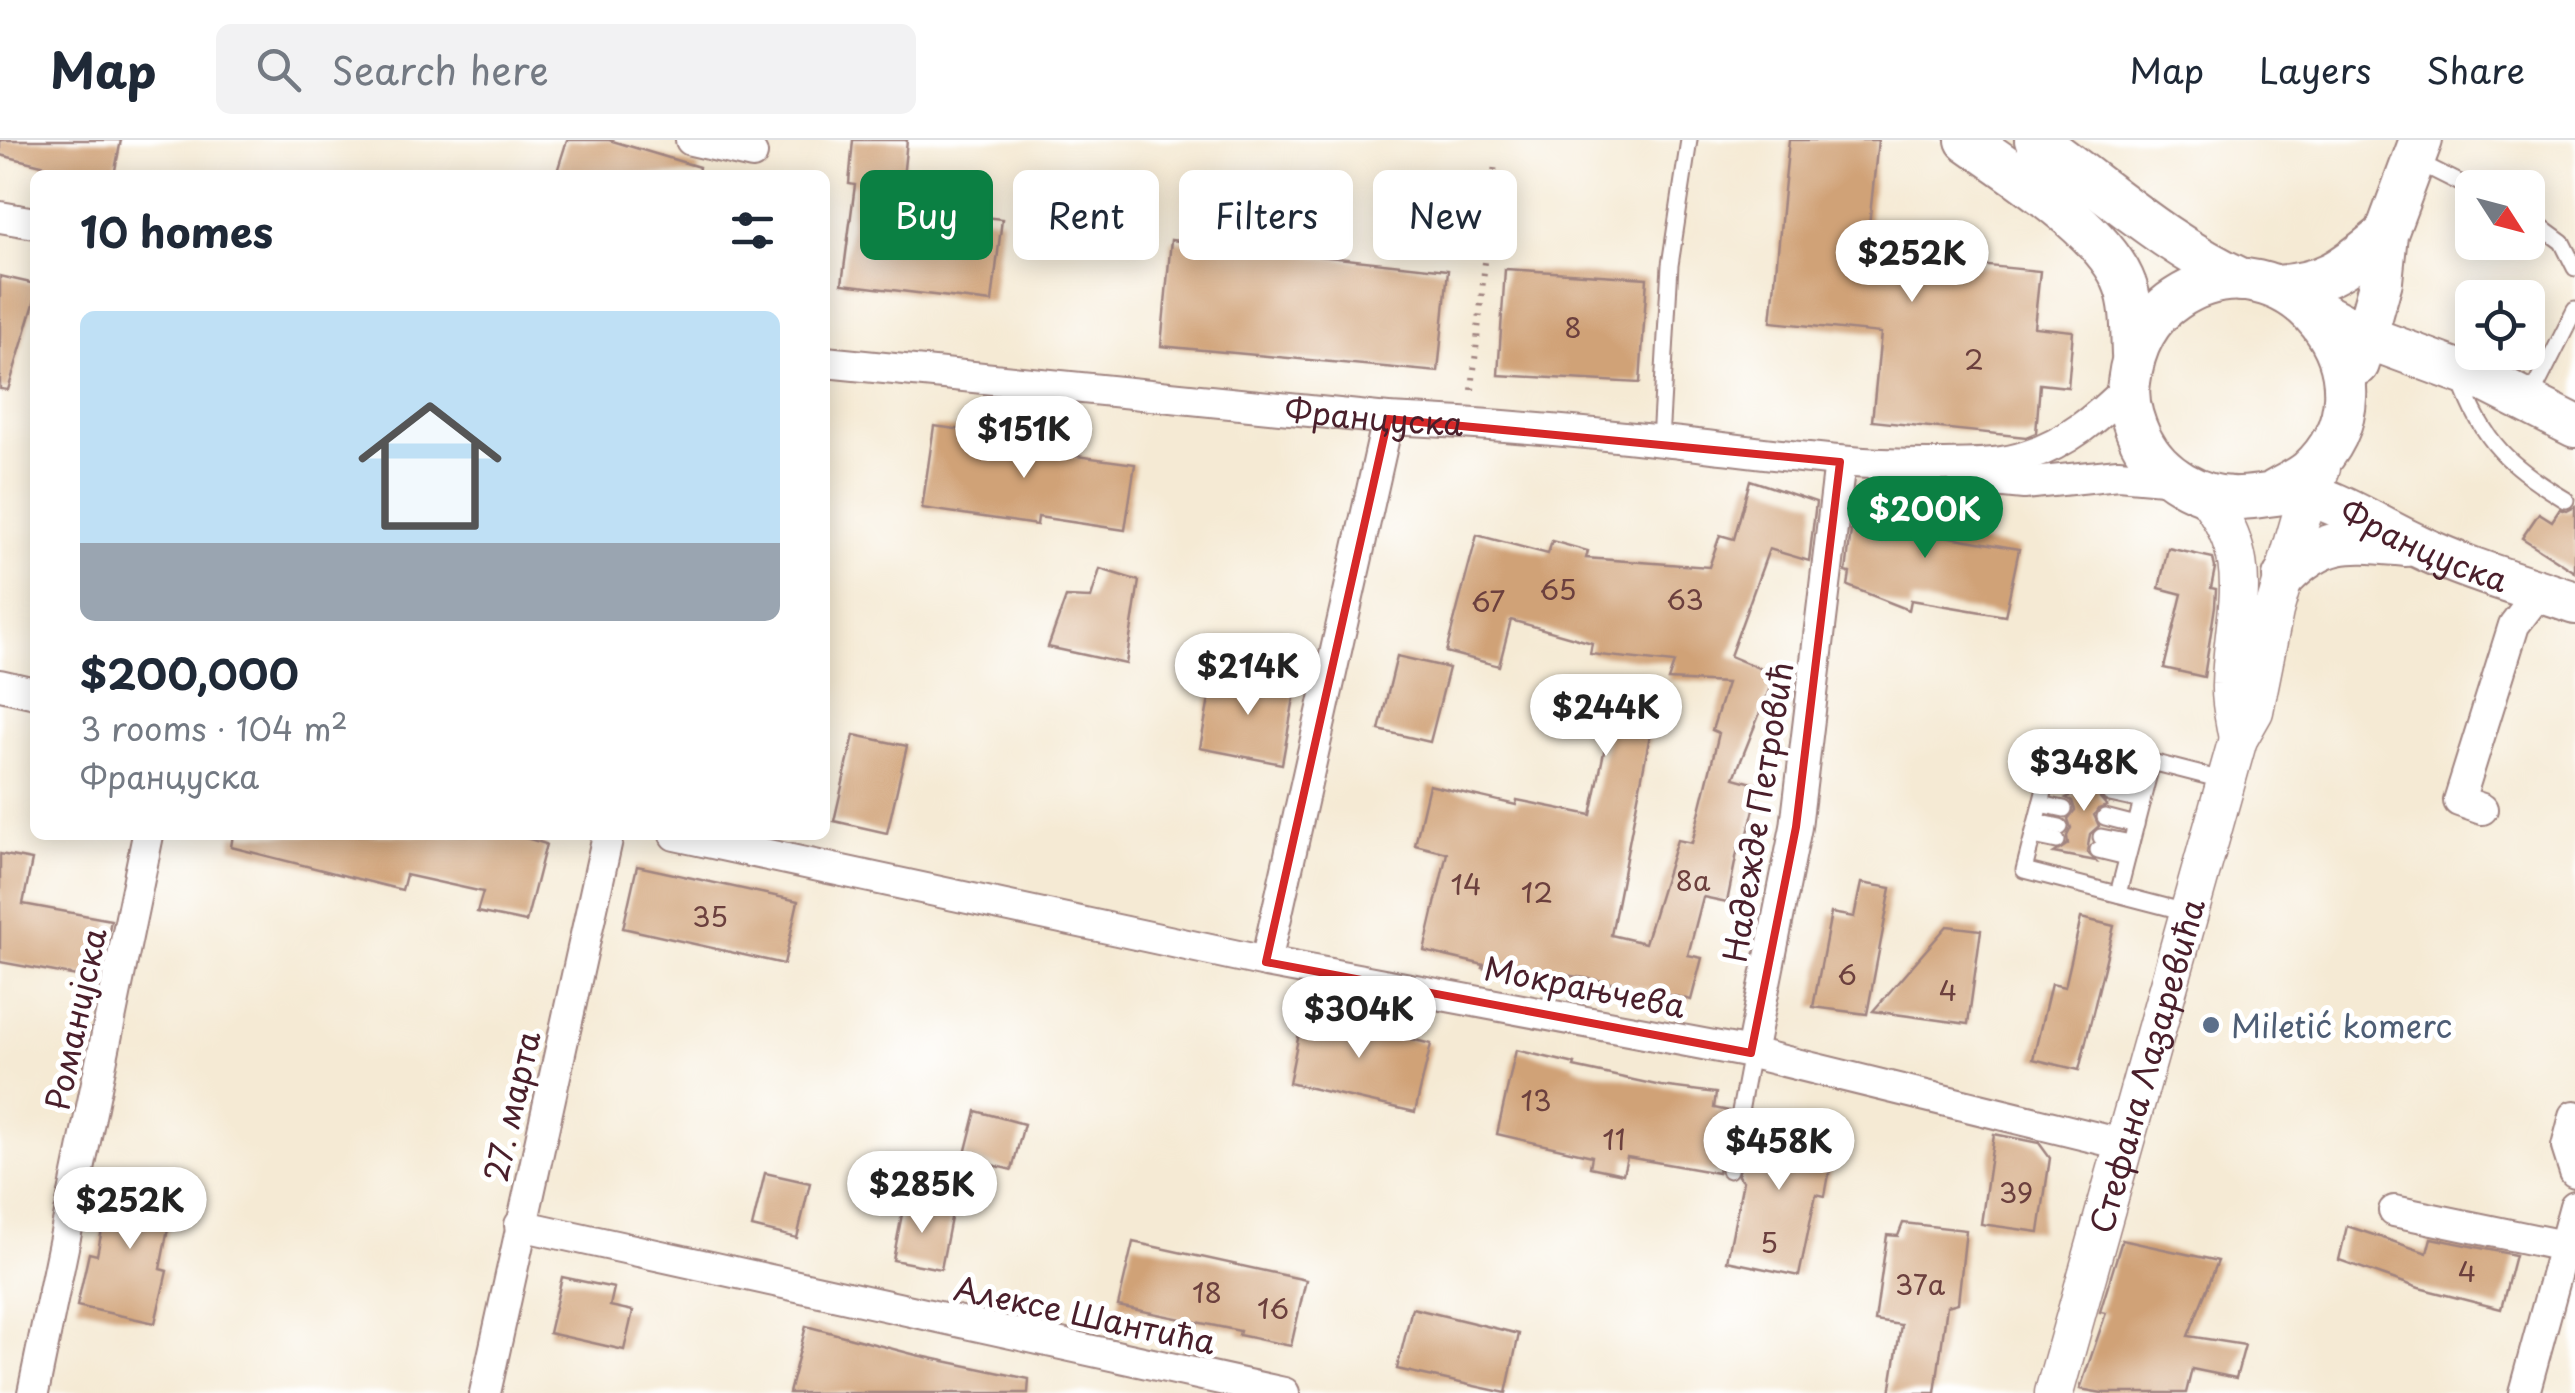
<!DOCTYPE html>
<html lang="en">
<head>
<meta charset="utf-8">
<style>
	body { margin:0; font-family:"Playpen Sans",sans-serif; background:#f2f2f3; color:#1f2937; height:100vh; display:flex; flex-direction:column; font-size:38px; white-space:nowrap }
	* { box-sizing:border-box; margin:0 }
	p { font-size:32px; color:#747a83 }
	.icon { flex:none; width:55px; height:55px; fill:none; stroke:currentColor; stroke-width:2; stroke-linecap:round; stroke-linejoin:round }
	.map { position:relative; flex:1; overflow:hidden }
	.details { position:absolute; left:30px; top:30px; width:800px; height:670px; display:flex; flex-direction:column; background:#fff; border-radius:15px; box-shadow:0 5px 25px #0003 }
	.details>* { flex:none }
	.banner { position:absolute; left:860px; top:30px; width:950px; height:90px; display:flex; gap:20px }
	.needle { width:65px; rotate:126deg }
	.buttons { position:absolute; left:2455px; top:30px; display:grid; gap:20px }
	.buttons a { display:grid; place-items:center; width:90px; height:90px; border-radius:15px; background:#fff; box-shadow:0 5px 25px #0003; font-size:50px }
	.price { position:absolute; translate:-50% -85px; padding:0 22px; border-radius:35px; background:#fff; color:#222; font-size:32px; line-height:65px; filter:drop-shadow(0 2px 5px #0008) }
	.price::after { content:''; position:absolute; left:50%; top:60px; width:30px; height:22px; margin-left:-15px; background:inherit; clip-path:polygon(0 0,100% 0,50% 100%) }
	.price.on { background:#0b8043; color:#fff }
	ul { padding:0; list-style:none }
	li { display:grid; align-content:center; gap:20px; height:530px; padding:0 50px }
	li+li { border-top:2px solid #e0e1e3 }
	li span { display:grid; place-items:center; height:310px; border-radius:15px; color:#555 }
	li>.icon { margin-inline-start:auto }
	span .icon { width:180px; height:180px; fill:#fffc; stroke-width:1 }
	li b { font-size:42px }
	h2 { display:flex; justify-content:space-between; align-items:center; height:120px; padding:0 50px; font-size:42px }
	.tag { padding:0 35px; border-radius:15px; background:#fff; box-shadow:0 5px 25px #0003; font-size:35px; line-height:90px }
	.tag.on { background:#0b8043; color:#fff }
	header { display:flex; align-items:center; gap:60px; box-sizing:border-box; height:140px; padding:0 50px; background:#fff; border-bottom:2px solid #e0e1e3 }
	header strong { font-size:48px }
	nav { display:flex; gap:55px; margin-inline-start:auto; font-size:35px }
	.search { width:700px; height:90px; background:#f2f2f3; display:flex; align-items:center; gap:25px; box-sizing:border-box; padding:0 35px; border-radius:15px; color:#747a83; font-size:38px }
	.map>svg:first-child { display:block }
	.building { fill:#d0a277 }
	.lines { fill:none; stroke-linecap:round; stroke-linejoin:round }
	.service-casing { stroke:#a08480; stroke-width:19 }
	.minor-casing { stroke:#a08480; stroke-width:34 }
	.tertiary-casing { stroke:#a08480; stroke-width:41 }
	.secondary-casing { stroke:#a08480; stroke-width:46 }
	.path { stroke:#a08480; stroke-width:6; stroke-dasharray:2.5 8; stroke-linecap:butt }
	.service { stroke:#fff; stroke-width:15 }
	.minor { stroke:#fff; stroke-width:30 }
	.tertiary { stroke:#fff; stroke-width:38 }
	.secondary { stroke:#fff; stroke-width:42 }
	.marked { fill:none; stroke:#d62828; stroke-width:8; stroke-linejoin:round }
	.service-dot { fill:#5c6f8a; stroke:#fff; stroke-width:4 }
	.labels { text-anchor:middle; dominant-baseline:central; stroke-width:10; stroke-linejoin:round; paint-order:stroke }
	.number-label { font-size:28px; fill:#6c403e }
	.street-label { font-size:32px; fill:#4a1f2b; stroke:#fff }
	.service-label { font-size:32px; fill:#4e5e75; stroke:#fff; text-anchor:start }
</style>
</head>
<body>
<header>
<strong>Map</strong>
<div class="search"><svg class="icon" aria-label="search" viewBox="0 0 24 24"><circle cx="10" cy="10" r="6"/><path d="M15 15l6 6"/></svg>Search here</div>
<nav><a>Map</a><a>Layers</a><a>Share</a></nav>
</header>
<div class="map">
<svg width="2575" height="1253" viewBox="0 0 2575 1253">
	<rect width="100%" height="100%" fill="#fff"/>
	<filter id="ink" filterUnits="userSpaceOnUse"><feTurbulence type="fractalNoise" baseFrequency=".01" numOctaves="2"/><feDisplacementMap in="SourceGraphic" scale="20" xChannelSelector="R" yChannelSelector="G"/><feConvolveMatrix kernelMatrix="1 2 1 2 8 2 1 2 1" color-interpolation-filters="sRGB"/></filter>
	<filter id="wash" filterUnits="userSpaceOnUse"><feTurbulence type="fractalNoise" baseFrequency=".0048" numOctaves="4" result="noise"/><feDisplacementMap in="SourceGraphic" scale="40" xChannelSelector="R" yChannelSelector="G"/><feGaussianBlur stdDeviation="2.25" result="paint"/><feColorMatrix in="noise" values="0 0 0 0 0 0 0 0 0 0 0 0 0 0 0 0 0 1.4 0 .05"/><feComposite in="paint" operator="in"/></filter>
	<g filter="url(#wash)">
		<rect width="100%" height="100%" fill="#f5ead4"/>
		<g id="blocks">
			<!-- building -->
			<g class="building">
				<path d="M0,0H121L114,35H48L50,27L0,15Z"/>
				<path d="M567,0H609L699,27L698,35H556Z"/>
				<path d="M853,0H907L900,67L1002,79L992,162L842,144L855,45L849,44Z"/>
				<path d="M1789,0H1878L1866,114L2040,131L2034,187L2073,191L2068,247L2040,244L2036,293L2026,297L1872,281L1881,193L1771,182Z"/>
				<path d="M1171,100L1448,130L1438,232L1161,206Z"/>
				<path d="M1505,129L1647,138L1640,243L1498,235Z"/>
				<path d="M0,136L35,144V160L8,250L0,249Z"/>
				<path d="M934,286L1049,302L1047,312L1135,324L1125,390L1038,377L1037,385L922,368Z"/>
				<path d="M1750,340L1816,362L1809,421L1769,409L1730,516L1792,542L1791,546L1771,545L1734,638L1760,645L1744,709L1738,708L1727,762L1703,757L1688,815L1702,818L1691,860L1627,845L1559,834L1557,842L1483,828L1484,825L1424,811L1447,713L1415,705L1429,645L1516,665L1517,660L1591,675L1609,587L1650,595L1611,795L1645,803L1677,700L1692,703L1719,593L1712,590L1727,543L1668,540L1674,523L1590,514L1592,503L1511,480L1499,526L1446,512L1477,395L1548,414L1552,401L1588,411L1586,418L1709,427L1720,395L1734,399Z"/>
				<path d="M1864,353L1933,372L1927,393L2019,409L2005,476L1911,460L1909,470L1848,446L1850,433L1846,432L1853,374L1860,376Z"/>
				<path d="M2575,367V432L2522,398L2539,373L2552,381L2560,369L2567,371Z"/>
				<path d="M2168,408L2213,418L2215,428L2211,448L2216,449L2215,466L2204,537L2164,528L2182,454L2159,448Z"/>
				<path d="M1100,429L1139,441L1126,524L1048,507L1066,457L1091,458Z"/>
				<path d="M1397,516L1449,528L1430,602L1379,590Z"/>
				<path d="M1214,532L1296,547L1282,624L1200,608Z"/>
				<path d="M854,595L907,606L887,693L834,681Z"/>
				<path d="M2072,630L2113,639L2112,643L2106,644L2099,651L2100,658L2107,666L2098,669L2094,675L2099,686L2090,694L2087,712L2096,721L2054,713L2068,704L2067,696L2071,688L2068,679L2075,670L2072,661L2066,658L2076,653L2080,647L2077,638L2071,634Z"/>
				<path d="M233,695H516L546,704L526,782L477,772L483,752L406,735L402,750L231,707Z"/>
				<path d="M0,714L32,720L23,764L111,780L99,840L0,822Z"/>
				<path d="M637,726L798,761L784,824L623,788Z"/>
				<path d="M1861,743L1891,748L1867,874L1813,867L1831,773L1854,777Z"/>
				<path d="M2081,778L2114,786L2079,930L2033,919L2051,844L2065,847Z"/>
				<path d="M1947,786L1981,790L1968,884L1873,871Z"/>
				<path d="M1304,869L1362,880L1361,887L1431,904L1415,972L1289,943Z"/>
				<path d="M1516,910L1575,924L1574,927L1661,946L1716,953L1714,968L1729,971L1718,1033L1627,1017L1623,1034L1590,1027L1592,1016L1497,994Z"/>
				<path d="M976,971L1024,984L1012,1030L964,1018Z"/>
				<path d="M1751,975L1837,991L1825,1056L1816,1054L1799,1136L1727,1121L1743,1041L1738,1036Z"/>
				<path d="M1994,994L2039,1003L2050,1018L2039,1092L1981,1084Z"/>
				<path d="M765,1033L810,1043L797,1098L752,1087Z"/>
				<path d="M113,1035L176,1048L160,1129L167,1131L155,1183L77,1166L89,1113L97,1115Z"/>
				<path d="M904,1064L952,1073L941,1129L893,1120Z"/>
				<path d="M1903,1083L1966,1090L1958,1163L1947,1166L1935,1253H1890L1901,1185L1875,1181L1887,1095L1898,1096Z"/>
				<path d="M2347,1086L2427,1113L2431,1098L2515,1115L2501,1169L2419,1148L2339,1120Z"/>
				<path d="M2122,1100L2218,1121L2188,1196L2245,1205L2236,1238L2192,1229L2186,1253H2102L2080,1249L2106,1173L2100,1172Z"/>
				<path d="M1133,1102L1306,1140L1291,1206L1239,1195L1240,1191L1118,1166Z"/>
				<path d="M562,1137L614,1148L610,1166L633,1171L624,1210L549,1193Z"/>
				<path d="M1412,1168L1519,1194L1506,1253L1397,1229Z"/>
				<path d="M806,1186L916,1215L1029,1239L1028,1253H789Z"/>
			</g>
		</g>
	</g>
	<g filter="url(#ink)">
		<use href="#blocks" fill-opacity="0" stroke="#a08480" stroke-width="2.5"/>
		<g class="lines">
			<!-- service casing -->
			<g class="service-casing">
				<g id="service">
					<path d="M2418,22L2472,49"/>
					<path d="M2528,77L2562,102L2575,128"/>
					<path d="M2461,240C2482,302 2511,327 2566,360"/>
					<path d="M2530,259L2575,170"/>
					<path d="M1660,301L1670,125L1689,0"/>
					<path d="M2047,640L2069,645"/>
					<path d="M2110,654L2142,661"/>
					<path d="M2041,664L2064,669"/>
					<path d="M2105,677L2136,685"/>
					<path d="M2037,682L2060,687"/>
					<path d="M2033,696L2057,701"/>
					<path d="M2101,697L2131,703"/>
					<path d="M2098,710L2127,717"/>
					<path d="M2118,754L2152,622"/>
					<path d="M2190,773L2024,730L2058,598L2226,641"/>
					<path d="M1729,1030L1751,913"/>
				</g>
			</g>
			<!-- minor casing -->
			<g class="minor-casing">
				<g id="minor">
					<path d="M691,0L752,14"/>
					<path d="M0,77L35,83"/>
					<path id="s1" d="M825,222L1388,279C1480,283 1572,291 1663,301C1754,311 1844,326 1937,325C1967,324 1998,326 2027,316C2067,303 2098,277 2127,248"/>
					<path d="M1964,338L2024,344L2118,334L2174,339"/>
					<path d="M0,545L35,553"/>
					<path d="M2482,669L2459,661L2514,485L2540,451"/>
					<path d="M675,695L1266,822L1751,913L2126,1005"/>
					<path d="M1266,822L1388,279"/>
					<path d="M1751,913L1796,687L1840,322"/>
					<path d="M2575,976L2567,1007L2575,1032"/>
					<path d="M2394,1071L2564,1106"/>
					<path d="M520,1085L1284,1253"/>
					<path d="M33,1253L148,695"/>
					<path d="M485,1253L608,695"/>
					<path d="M2524,1253L2575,1066"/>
				</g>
			</g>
			<!-- tertiary casing -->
			<g class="tertiary-casing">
				<g id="tertiary">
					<path d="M2205,354C2259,424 2233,466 2231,544C2230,562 2235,581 2238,599"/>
					<path id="s2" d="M2054,1253L2238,599L2254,571L2274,471L2300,381L2321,328"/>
				</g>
			</g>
			<!-- secondary casing -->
			<g class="secondary-casing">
				<g id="secondary">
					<path d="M1967,0C2013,33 2106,91 2125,145C2133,166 2132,191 2133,214"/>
					<path d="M2036,0C2104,48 2166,105 2242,140"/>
					<path d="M2276,147C2330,143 2345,127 2386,94"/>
					<path d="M2311,168L2366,197L2488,242L2575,286"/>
					<path d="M2358,224L2381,141L2386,94L2421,0"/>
					<path id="s3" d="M2276,351C2287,344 2300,339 2309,331C2407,241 2287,85 2176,159C2147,178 2133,209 2129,242C2126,261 2133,283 2141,300C2159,336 2200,360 2240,358C2273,357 2287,346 2322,359C2356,372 2385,391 2418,406C2467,430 2523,445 2575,463"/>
					<path d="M2284,437C2325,395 2351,400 2406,405"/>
				</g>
			</g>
			<!-- path -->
			<path class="path" d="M1472,250L1495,23"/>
			<!-- service -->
			<use href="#service" class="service"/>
			<!-- minor -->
			<use href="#minor" class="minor"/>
			<!-- tertiary -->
			<use href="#tertiary" class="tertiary"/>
			<!-- secondary -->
			<use href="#secondary" class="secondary"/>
		</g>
	</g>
	<!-- marked area -->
	<path class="marked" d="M1388,279L1840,322L1796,687L1751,913L1266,822Z"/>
	<!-- markers -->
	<circle class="service-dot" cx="2211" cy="885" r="10"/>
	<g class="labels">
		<!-- number labels -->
		<g class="number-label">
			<text x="1573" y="186">8</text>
			<text x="1974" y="218">2</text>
			<text x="1558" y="448">65</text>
			<text x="1685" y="458">63</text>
			<text x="1488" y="460">67</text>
			<text x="1693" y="739">8a</text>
			<text x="1466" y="743">14</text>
			<text x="1537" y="751">12</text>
			<text x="710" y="775">35</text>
			<text x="1847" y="833">6</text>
			<text x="1948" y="849">4</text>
			<text x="1536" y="959">13</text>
			<text x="1614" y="998">11</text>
			<text x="2016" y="1051">39</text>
			<text x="1769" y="1101">5</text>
			<text x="2467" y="1130">4</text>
			<text x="1920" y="1143">37a</text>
			<text x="1207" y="1151">18</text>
			<text x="1273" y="1167">16</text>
		</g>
		<!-- street labels -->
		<g class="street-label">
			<text stroke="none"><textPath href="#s1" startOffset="552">Француска</textPath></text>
			<text stroke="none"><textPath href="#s3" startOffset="840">Француска</textPath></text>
			<text transform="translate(1757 672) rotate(-81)">Надежде Петровић</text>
			<text transform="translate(1585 846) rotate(11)">Мокрањчева</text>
			<text transform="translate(75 879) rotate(-78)">Романијска</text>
			<text stroke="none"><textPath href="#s2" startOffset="340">Стефана Лазаревића</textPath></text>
			<text transform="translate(511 966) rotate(-77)">27. марта</text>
			<text transform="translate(1085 1174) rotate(12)">Алексе Шантића</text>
		</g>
		<!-- service labels -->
		<g class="service-label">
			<text x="2231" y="885">Miletić komerc</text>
		</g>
	</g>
</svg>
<div class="buttons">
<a><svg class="needle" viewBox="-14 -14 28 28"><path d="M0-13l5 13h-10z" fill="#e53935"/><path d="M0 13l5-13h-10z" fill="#747a83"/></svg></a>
<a><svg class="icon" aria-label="locate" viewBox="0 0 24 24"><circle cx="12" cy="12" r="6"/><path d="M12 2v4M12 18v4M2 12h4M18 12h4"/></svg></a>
</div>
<b class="price" style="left:1912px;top:165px">$252K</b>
<b class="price" style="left:1024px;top:341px">$151K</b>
<b class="price on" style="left:1925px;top:421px">$200K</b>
<b class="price" style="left:1248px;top:578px">$214K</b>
<b class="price" style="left:1606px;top:619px">$244K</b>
<b class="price" style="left:2084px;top:674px">$348K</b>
<b class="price" style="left:1359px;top:921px">$304K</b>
<b class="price" style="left:1779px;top:1053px">$458K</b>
<b class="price" style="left:922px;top:1096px">$285K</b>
<b class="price" style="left:130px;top:1112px">$252K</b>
<div class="banner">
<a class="tag on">Buy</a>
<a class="tag">Rent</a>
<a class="tag">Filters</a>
<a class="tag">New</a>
</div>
<section class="details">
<h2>10 homes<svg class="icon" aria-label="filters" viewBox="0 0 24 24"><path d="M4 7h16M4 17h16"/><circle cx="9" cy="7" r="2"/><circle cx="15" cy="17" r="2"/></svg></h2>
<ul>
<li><span style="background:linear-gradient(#bfe0f5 75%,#9aa5b1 0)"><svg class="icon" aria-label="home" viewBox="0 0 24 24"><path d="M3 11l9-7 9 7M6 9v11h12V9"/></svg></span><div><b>$200,000</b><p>3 rooms · 104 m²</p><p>Француска</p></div></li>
</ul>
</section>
</div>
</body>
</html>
